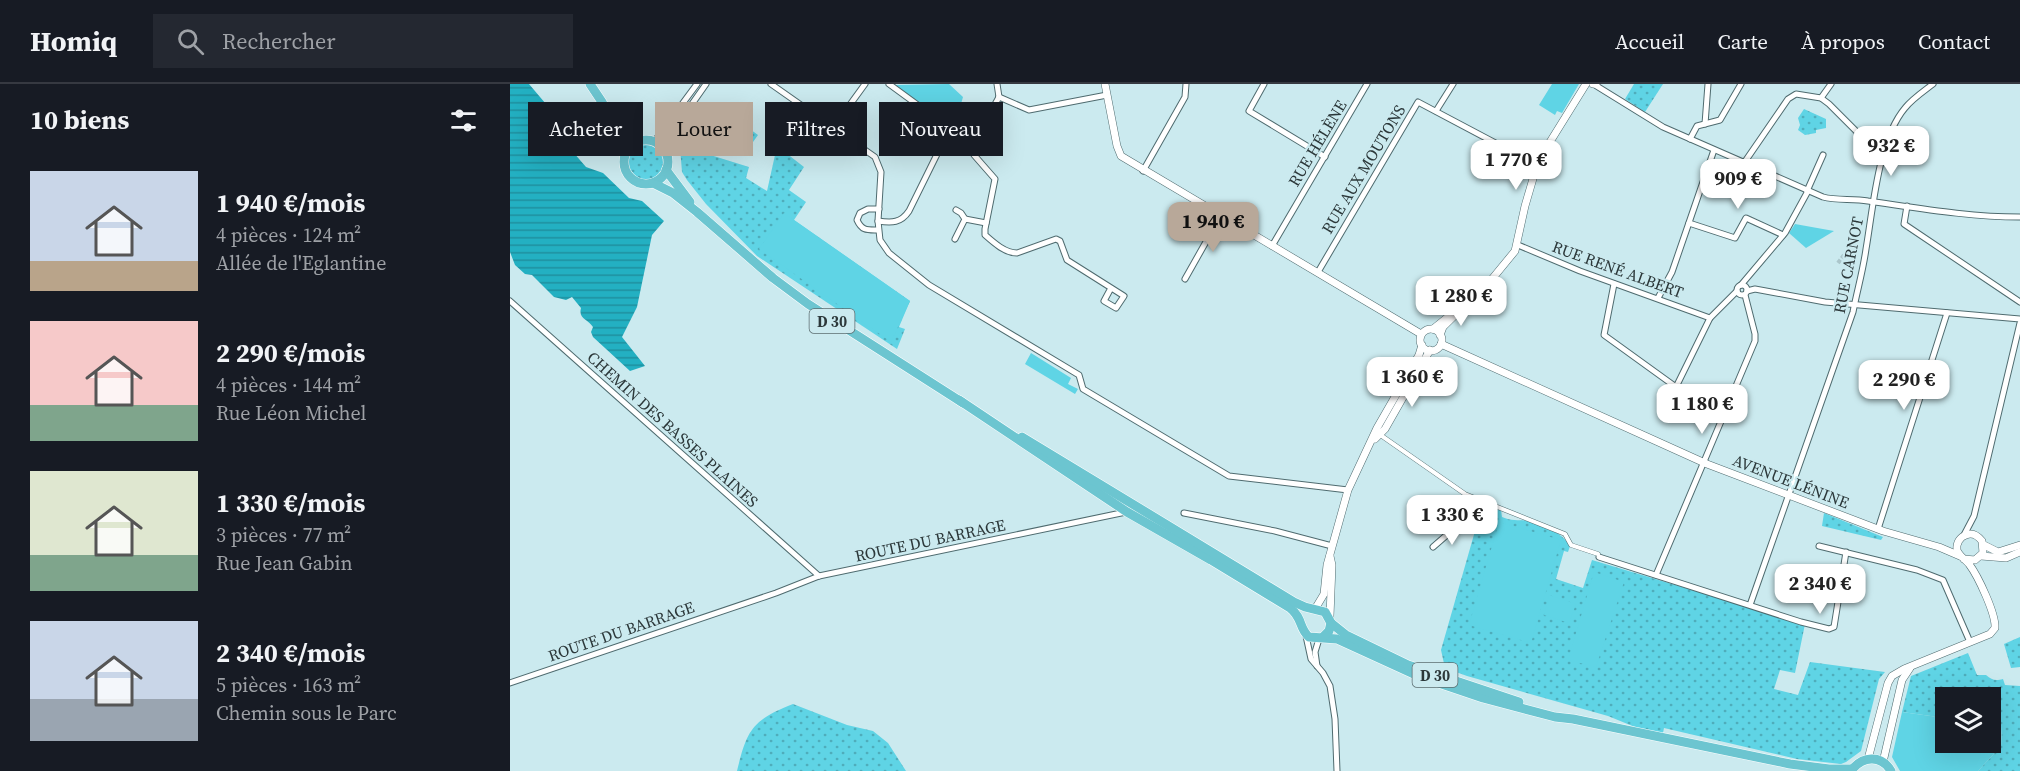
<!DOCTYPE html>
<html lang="fr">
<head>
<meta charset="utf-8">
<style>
	body { margin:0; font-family:"Source Serif 4",serif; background:#242831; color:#f1f3f6; height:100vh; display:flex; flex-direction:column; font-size:22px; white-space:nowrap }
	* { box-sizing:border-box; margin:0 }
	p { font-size:20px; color:#9ea1a6 }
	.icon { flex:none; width:33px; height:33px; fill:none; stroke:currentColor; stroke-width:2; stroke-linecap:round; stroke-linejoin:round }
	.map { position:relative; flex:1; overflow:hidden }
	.side { display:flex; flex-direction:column; background:#171b24; width:510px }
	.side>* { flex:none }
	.top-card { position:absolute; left:18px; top:18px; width:570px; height:54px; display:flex; gap:12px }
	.controls { position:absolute; left:1425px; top:603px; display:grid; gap:12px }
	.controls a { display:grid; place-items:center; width:66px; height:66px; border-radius:0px; background:#171b24; box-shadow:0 6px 24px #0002; font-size:30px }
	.price { position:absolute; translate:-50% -51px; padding:0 14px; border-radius:12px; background:#fff; color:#222; font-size:20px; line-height:39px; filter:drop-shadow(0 2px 3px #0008) }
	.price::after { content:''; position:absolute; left:50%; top:36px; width:18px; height:14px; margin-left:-9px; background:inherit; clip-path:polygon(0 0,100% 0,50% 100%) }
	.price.active { background:#b8a899; color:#111 }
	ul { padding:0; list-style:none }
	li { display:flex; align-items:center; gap:18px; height:150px; padding:0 30px }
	li span { display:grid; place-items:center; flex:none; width:168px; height:120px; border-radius:0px; color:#555 }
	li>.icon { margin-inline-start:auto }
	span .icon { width:72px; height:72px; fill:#fffc; stroke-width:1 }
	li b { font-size:26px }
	h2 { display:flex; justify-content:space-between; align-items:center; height:72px; padding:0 30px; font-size:26px }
	.tag { padding:0 21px; border-radius:0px; background:#171b24; box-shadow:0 6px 24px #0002; font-size:21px; line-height:54px }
	.tag.active { background:#b8a899; color:#111 }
	header { display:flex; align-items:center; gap:36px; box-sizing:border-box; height:84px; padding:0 30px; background:#171b24; border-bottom:2px solid #363941 }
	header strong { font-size:28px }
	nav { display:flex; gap:33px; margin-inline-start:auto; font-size:21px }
	.search { width:420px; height:54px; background:#242831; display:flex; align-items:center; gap:15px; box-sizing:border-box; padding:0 21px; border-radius:0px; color:#9ea1a6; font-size:22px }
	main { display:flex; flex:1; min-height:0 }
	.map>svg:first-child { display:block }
	.grass { fill:url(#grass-dots) }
	.park { fill:#5fd4e5 }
	.water { fill:url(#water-rules) }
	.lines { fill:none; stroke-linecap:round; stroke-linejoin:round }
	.pedestrian-tunnel { stroke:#abc6cb; stroke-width:4; stroke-dasharray:4 2; stroke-linecap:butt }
	.pedestrian-casing { stroke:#4f6b6f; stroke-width:5 }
	.minor-casing { stroke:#4f6b6f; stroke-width:7 }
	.tertiary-casing { stroke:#4f6b6f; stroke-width:8 }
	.primary-casing { stroke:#fff; stroke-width:10 }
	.pedestrian { stroke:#fff; stroke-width:4 }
	.minor { stroke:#fff; stroke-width:5 }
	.tertiary { stroke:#fff; stroke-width:7 }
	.primary { stroke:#6cc5d0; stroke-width:9 }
	.labels { text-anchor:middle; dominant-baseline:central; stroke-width:4.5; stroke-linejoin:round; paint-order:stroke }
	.shield { fill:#cbeaef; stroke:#5c6d70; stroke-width:1.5 }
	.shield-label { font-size:15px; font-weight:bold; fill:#2c383a }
	.street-label { font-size:16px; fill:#2c383a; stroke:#cbeaef }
</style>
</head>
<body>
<header>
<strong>Homiq</strong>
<div class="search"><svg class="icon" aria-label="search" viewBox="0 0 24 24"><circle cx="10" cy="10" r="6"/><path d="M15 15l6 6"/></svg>Rechercher</div>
<nav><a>Accueil</a><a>Carte</a><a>À propos</a><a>Contact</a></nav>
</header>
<main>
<section class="side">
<h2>10 biens<svg class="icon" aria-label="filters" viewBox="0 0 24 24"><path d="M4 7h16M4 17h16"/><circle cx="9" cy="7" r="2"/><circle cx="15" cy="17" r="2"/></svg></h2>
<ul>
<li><span style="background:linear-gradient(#c9d6e8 75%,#b9a48a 0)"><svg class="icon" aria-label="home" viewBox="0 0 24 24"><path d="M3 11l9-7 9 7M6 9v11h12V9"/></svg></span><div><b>1 940 €/mois</b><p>4 pièces · 124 m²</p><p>Allée de l'Eglantine</p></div></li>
<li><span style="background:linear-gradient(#f6c9c9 70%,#7fa58c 0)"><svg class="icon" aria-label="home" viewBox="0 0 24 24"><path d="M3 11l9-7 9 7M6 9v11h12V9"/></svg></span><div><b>2 290 €/mois</b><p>4 pièces · 144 m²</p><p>Rue Léon Michel</p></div></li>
<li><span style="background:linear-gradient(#dfe7d0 70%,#7fa58c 0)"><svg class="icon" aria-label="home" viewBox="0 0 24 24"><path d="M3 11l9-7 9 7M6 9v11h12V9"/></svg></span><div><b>1 330 €/mois</b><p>3 pièces · 77 m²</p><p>Rue Jean Gabin</p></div></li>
<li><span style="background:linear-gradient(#c9d6e8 65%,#9aa5b1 0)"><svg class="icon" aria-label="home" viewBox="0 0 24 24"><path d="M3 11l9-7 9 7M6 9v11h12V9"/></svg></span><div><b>2 340 €/mois</b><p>5 pièces · 163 m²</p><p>Chemin sous le Parc</p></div></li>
</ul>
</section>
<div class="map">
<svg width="1510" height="687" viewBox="0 0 1510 687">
	<defs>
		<pattern id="grass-dots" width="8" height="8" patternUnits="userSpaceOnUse" patternTransform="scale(1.5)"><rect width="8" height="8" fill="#5fd4e5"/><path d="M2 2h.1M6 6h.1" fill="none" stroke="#4fadbb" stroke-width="1.8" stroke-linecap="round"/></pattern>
		<pattern id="water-rules" width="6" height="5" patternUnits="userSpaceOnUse" patternTransform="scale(1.5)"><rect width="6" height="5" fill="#23b0c2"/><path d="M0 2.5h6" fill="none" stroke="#1f909f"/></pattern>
	</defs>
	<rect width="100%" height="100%" fill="#cbeaef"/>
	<!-- grass -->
	<g class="grass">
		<path d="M1124,0H1153L1135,28L1115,15Z"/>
		<path d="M1294,25L1316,35V44L1306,46V49L1295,51L1288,46L1290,41L1288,34Z"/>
		<path d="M229,37L248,51L243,58L206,52L194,69L239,83L236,94L257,107L267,62L294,83L279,106L296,118L284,136L400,217L389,243L395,245L387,265L247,172L196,120L177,96L172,88L170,63L166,57L168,50L183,54L179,62L188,65L207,41L224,42Z"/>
		<circle cx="135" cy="79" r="18"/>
		<path d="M973,419L991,426L992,433C1003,438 1010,435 1020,437C1036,441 1052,449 1060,462L1058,468L1054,467L1046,495L1073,504L1082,476L1295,540L1285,589L1270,586L1264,605L1288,611L1300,578L1375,588L1369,595L1351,667L1336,678L1331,680L1287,675L1154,644L1152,654L1098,632L957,592L935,584L931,566Z"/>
		<path d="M1314,429L1373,453L1371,456L1312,442Z"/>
		<path d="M1510,553V583L1501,584L1494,560Z"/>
		<path d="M1458,569L1467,591H1476C1482,596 1485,597 1493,595L1495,601L1510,602V687H1468L1491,662L1492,642L1481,641L1480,614H1436L1435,634L1392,628L1401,592Z"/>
		<path d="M283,620L337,641L363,647L378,659L396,687H227C237,646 242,636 283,620Z"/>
	</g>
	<!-- park -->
	<g class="park">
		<path d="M439,0L453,13L446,37L448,45L384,1Z"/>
		<path d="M1042,0H1069L1052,29L1047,27L1045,31L1029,21Z"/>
		<path d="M274,129L400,217L381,258L249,165Z"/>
		<path d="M1285,140L1324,147L1296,164L1279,149Z"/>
		<path d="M521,269L561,294L558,300L568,305L565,310L515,280Z"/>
		<path d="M989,438L1051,456L1021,559L959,541Z"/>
		<path d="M1084,488L1114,498L1086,583L1058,576Z"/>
		<path d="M1039,511L1066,520L1059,539L1034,531Z"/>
		<path d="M1392,628L1435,634L1436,658H1480L1481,641L1492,642L1491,662L1468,687H1390L1382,673Z"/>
	</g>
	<!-- water -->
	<path class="water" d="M0,0H19L52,39L50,53L76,83L93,89L119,114L132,117L154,137L142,151L127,223L112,253L135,282L120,287L83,253L81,248L83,243C78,235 68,235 71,224L62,213L56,216L44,213L22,191L15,190L5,181L0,168Z"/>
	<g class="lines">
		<!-- pedestrian-tunnel -->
		<path class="pedestrian-tunnel" d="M1328,179L1340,163"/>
		<!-- pedestrian casing -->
		<g class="pedestrian-casing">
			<path id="pedestrian" d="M869,350L955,410L1055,450L1061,461L1088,470"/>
		</g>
		<!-- minor casing -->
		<g class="minor-casing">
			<g id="minor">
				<path d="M261,0L365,73L371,88L368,137L370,156L379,169L419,201L569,291L573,305L719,392L838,406"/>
				<path d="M379,0L461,60"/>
				<path d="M487,0L489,13"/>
				<path d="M754,0L739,27L815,73"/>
				<path d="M1085,1L1153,43L1313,113C1327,117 1343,114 1358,117C1408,124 1459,133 1510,133"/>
				<path d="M489,13L519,26L597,11"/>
				<path d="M1311,14L1321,0"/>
				<path d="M926,27L943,0"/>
				<path d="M1195,40L1198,0"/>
				<path d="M323,44L355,0"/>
				<path d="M1180,55L1187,42L1210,36L1231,0"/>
				<path d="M144,58L187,0"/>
				<path d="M461,60L464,71L485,95L475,145V151C484,159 495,169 507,169L546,155L550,157L557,176L614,212L606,224L594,217L601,204"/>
				<path d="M461,60L466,55L489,13"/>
				<path d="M155,69L156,57L196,0"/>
				<path d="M1234,79L1278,15L1286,10L1311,14L1319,20L1356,57L1375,64"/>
				<path d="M633,87L675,13L676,0"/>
				<path d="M1297,107L1313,71"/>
				<path d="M1397,122L1394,140L1510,218"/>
				<path d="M446,126L451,129L455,135"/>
				<path d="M368,137C382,139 391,139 399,127L440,44"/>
				<path d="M1179,139L1225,154L1236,134L1273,151"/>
				<path d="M368,146C357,146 352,147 347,136L350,129L358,125H369"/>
				<path d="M445,155L455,135L476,139"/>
				<path d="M1008,161L1070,187L1200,234"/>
				<path d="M762,162L857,0"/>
				<path d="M808,188L908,18L1027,81"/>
				<path d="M675,195L710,133"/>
				<path d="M1104,200L1094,251L1166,303L1200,234L1227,207"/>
				<circle cx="1232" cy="206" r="5"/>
				<path d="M1231,201L1275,149L1298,107"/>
				<path d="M1237,207L1245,205L1315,218L1510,235"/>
				<path d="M1148,214L1162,188L1204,66"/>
				<path d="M0,217L309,492"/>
				<path d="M674,429L765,447L822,462"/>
				<path d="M1368,445L1437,229"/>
				<path d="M1454,451L1464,432L1510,239"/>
				<path d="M1309,462L1407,486L1433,496L1460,558"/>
				<path d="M923,463L946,443"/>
				<path d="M1089,473L1291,538L1319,545L1324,543L1336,468"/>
				<path d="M1146,491L1245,257V250L1235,211"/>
				<path d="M1240,521L1343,228C1347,207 1353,187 1356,165C1363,125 1368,56 1395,24C1402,15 1414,7 1423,0"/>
				<path d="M796,552L801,575L813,589L820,602L825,635L827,687"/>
				<path d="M807,582L805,568L809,555"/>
				<path d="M0,599L266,509L309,492L616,428"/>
			</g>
		</g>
		<!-- tertiary casing -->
		<g class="tertiary-casing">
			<g id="tertiary">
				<path d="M595,0L607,62L611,72L911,250"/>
				<path d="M1083,0H1086"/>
				<path d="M923,245L944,228"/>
				<circle cx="921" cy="256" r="11"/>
				<path d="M930,251L933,243L982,195L1005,167L1015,122L1027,81L1035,66L1076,0"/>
				<path d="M931,260L1197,380L1373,447L1429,463L1450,472"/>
				<path d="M865,355L875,345L920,266"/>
				<path d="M1474,461L1488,468L1510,461"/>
				<path d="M1471,472L1496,474L1510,468"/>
				<path d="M805,525L814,510L817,481L838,406L867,344L909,271L912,261"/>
				<path d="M820,532L822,481L820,472"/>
				<path d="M1358,675L1378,599L1382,592L1394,585L1480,550L1485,544C1486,530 1468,492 1459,480C1455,475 1449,472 1447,466C1446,459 1450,453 1456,451C1463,448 1468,452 1472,457L1473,469L1465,476L1454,475"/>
				<path d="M1373,678L1392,596L1400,584"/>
			</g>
		</g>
		<!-- primary casing -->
		<g class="primary-casing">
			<g id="primary">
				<path d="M80,0L92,18L117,67"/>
				<path d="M102,29L129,58"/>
				<circle cx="136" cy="78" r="22"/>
				<path d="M156,86L180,118"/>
				<path d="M143,99L163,109L187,128L263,194L298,220L453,319"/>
				<path d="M449,316L617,428L701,476L780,524C793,534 789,545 799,553L827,555L908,592L973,614L1045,633L1063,635L1280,680L1319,685H1342"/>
				<path d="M512,353L784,518L795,523L815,528L821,539L819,547L813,553"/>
				<path d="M821,539L836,551L898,581L1009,618"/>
				<path d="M1341,687C1352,672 1371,670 1381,687"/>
			</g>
		</g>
		<!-- pedestrian -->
		<use href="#pedestrian" class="pedestrian"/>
		<!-- minor -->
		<use href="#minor" class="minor"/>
		<!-- tertiary -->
		<use href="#tertiary" class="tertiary"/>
		<!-- primary -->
		<use href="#primary" class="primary"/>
	</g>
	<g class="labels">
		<!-- shield labels -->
		<g class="shield">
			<rect x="299.5" y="225" width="45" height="24" rx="4.5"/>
			<rect x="902.5" y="579" width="45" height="24" rx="4.5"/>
		</g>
		<g class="shield-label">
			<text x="322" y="237">D 30</text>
			<text x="925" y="591">D 30</text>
		</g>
		<!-- street labels -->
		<g class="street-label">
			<text transform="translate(807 59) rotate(-59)">RUE HÉLÈNE</text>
			<text transform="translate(853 85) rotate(-59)">RUE AUX MOUTONS</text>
			<text transform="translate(1338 181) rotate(-79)">RUE CARNOT</text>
			<text transform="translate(1108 185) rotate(20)">RUE RENÉ ALBERT</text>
			<text transform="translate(163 345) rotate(42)">CHEMIN DES BASSES PLAINES</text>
			<text transform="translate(1281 397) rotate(21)">AVENUE LÉNINE</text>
			<text transform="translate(420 456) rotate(-12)">ROUTE DU BARRAGE</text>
			<text transform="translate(111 547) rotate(-19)">ROUTE DU BARRAGE</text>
		</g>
	</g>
</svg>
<div class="controls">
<a><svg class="icon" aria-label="layers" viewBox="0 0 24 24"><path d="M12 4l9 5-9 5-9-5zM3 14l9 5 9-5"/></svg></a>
</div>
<b class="price" style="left:1381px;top:93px">932 €</b>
<b class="price" style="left:1006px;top:107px">1 770 €</b>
<b class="price" style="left:1228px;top:126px">909 €</b>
<b class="price active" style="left:703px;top:169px">1 940 €</b>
<b class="price" style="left:951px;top:243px">1 280 €</b>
<b class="price" style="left:902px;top:324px">1 360 €</b>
<b class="price" style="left:1394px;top:327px">2 290 €</b>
<b class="price" style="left:1192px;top:351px">1 180 €</b>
<b class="price" style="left:942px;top:462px">1 330 €</b>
<b class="price" style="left:1310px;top:531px">2 340 €</b>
<div class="top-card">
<a class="tag">Acheter</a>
<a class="tag active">Louer</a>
<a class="tag">Filtres</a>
<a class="tag">Nouveau</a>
</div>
</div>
</main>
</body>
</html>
